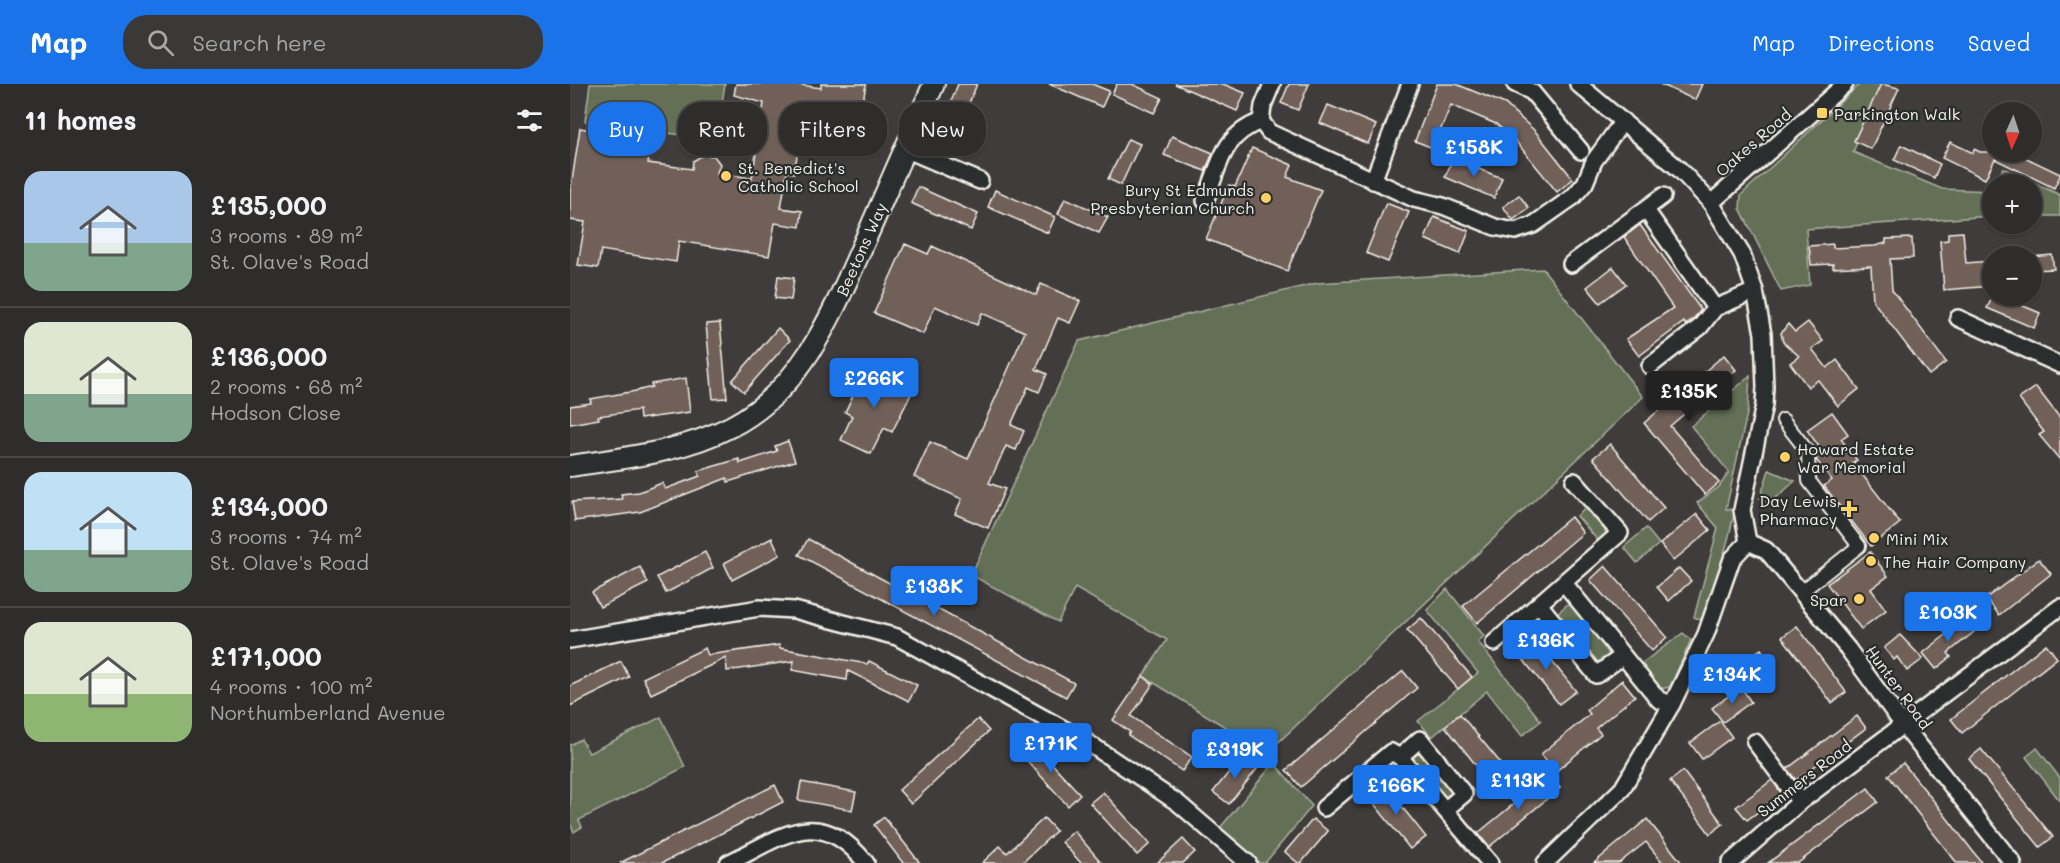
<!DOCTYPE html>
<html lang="en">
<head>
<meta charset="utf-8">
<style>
	body { margin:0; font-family:Mali,sans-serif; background:#3b3938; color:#f1f3f6; height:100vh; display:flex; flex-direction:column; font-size:22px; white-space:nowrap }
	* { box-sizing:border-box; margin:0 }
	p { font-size:20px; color:#a7a8a9 }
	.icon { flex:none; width:33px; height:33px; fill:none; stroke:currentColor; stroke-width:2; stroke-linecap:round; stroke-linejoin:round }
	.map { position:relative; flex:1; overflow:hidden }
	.details { display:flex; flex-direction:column; background:#2f2d2c; width:570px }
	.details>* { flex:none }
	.hud { position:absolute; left:18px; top:18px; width:570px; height:54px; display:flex; gap:12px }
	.needle { width:39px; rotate:183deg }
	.fabs { position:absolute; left:1412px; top:18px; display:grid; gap:12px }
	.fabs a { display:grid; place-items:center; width:60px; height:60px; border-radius:50%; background:#2f2d2c; box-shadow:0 2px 4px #0004,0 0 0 2px #4a4948; font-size:30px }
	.price { position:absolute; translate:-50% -51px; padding:0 14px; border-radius:6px; background:#1a73e8; color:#fff; font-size:20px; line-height:39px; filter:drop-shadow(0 2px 3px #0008) }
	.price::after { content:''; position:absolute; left:50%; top:36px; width:18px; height:14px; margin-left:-9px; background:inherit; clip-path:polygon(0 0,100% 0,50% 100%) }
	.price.on { background:#222; color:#fff }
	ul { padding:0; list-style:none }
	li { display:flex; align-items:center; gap:18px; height:150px; padding:0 24px }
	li+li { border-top:2px solid #4a4948 }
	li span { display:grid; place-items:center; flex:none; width:168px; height:120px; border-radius:18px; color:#555 }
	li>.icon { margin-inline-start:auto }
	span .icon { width:72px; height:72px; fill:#fffc; stroke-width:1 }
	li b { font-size:26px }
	h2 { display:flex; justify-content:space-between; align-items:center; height:72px; padding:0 24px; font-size:26px }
	.chip { padding:0 21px; border-radius:24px; background:#2f2d2c; box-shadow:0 2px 4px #0004,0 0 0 2px #4a4948; font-size:21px; line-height:54px }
	.chip.on { background:#1a73e8; color:#fff }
	header { display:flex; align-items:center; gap:36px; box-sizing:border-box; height:84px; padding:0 30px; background:#1a73e8; color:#fff }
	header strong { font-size:28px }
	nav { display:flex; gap:33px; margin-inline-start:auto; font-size:21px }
	.search { width:420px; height:54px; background:#3b3938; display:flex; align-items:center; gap:15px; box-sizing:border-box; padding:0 21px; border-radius:24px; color:#a7a8a9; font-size:22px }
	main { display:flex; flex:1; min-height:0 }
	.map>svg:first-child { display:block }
	.green { fill:#636f56; stroke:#acb09f; stroke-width:1.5 }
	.building { fill:#706058; stroke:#f4f1e8; stroke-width:1.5 }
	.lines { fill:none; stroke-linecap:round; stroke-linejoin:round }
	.pedestrian-casing { stroke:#f4f1e8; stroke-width:16 }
	.minor-casing { stroke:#f4f1e8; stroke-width:20 }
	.tertiary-casing { stroke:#f4f1e8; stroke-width:24 }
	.pedestrian { stroke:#2a2d2e; stroke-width:12 }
	.minor { stroke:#2a2d2e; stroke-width:15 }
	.tertiary { stroke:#2a2d2e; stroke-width:20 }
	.poi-dot { fill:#ffd166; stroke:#2a2d2e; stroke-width:2 }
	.labels { text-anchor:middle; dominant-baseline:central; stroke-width:4.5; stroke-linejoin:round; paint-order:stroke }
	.poi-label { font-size:16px; fill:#f4f1e8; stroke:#2a2d2e; text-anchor:start }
	.street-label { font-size:16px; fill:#f4f1e8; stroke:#2a2d2e }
</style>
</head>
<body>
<header>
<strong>Map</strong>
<div class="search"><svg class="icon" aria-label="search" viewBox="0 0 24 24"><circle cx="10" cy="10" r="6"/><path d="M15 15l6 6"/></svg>Search here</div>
<nav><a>Map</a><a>Directions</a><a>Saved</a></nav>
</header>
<main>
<section class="details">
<h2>11 homes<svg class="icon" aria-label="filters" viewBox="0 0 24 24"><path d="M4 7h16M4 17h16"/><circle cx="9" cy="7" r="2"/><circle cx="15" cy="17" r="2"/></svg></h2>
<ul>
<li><span style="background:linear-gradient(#a9c7e8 60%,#7fa58c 0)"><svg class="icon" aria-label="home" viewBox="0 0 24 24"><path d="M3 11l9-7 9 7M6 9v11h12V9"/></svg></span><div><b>£135,000</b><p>3 rooms · 89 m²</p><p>St. Olave's Road</p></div></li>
<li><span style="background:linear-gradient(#dfe7d0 60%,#7fa58c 0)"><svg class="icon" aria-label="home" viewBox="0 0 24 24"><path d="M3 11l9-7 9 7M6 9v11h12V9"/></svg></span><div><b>£136,000</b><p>2 rooms · 68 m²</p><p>Hodson Close</p></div></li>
<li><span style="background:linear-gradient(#bfe0f5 65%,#7fa58c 0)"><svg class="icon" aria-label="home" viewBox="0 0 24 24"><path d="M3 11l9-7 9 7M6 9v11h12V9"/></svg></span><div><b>£134,000</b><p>3 rooms · 74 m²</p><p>St. Olave's Road</p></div></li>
<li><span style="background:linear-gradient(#dfe7d0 60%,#8fb573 0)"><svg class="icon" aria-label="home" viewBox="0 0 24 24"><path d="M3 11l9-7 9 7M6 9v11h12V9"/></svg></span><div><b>£171,000</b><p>4 rooms · 100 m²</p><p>Northumberland Avenue</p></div></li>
</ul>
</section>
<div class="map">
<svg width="1490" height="779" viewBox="0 0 1490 779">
	<rect width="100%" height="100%" fill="#3f3c3b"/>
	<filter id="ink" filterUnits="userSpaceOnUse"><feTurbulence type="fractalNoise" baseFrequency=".0167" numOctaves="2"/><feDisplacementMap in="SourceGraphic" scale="12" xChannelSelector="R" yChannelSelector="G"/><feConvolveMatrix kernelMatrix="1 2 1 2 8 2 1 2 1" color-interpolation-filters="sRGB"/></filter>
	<g filter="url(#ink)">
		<!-- green -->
		<g class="green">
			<path d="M20,0H155L146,56L15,37Z"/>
			<path d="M1290,0H1312L1283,68L1372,105L1422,107V132L1236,145L1240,201L1211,207L1170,124L1171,111Z"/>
			<path d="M1433,84L1490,111V132H1461V100H1426Z"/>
			<path d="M973,185L1073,313L697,669L573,592L597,556L505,504L488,538L401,491L509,257L747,199Z"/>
			<path d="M1180,292L1178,325L1156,425L1165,426C1157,465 1146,499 1131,536L1124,533L1148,444L1127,419L1149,403L1159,388L1121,342Z"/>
			<path d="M1199,386L1225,397L1197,422L1190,414Z"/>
			<path d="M1018,422L1041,448L1029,458L1007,432Z"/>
			<path d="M1076,444L1089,460L1067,479L1054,463Z"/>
			<path d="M877,505L914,552L908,558L971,637L952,652L917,607L862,653L848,637L908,589L857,526Z"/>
			<path d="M1001,517L1046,570L1028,585L984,532Z"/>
			<path d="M1113,549L1121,556L1100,603L1090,605L1071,580Z"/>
			<path d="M91,633L115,683L9,736L12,743L4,748L0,739V661L11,655L19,669Z"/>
			<path d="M850,664L886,708L874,717L838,674Z"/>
			<path d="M1467,664L1490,694V717L1456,673Z"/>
			<path d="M704,679L742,722L695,779H690L650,744Z"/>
		</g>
		<!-- building -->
		<g class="building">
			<path d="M166,0H224L251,4V0H296L285,65L230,55L224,89L217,88L211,124L232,127L230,143L205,139L199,172L109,157L106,178L31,166L28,184L8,181L15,138L0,136V110L10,44L82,55L78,79L122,85L123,77L133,71L144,72L150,80L147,89L182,94L194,19L164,11Z"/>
			<path d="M388,0H407L377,72L362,66Z"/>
			<path d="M479,0H522L539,7L532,23Z"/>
			<path d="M547,0H562L592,14L584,29L542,10Z"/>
			<path d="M605,0H653L675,9L667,27Z"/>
			<path d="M719,0H739L728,26L711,19Z"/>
			<path d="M867,0H886L935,20L965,47L1003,95L987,108L944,55L926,40L881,21L863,64L845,57Z"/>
			<path d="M1090,0H1132L1125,16Z"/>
			<path d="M1311,0L1329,4L1301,65L1284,57Z"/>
			<path d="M758,21L806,41L798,60L750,39Z"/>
			<path d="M602,52L643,69L635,87L594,71Z"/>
			<path d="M558,55L570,60L551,101L538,95Z"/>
			<path d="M1380,58L1403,69L1404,65L1410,68H1444L1490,90V92L1484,104L1425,75L1415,95L1372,74Z"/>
			<path d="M1331,61L1370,80L1364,94L1324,76Z"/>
			<path d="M682,64L722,81L717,93L751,106L717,187L636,155L659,101L665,103Z"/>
			<path d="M883,75L932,94L924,114L875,93Z"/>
			<path d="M348,103L408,130L401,146L341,119Z"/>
			<path d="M425,106L485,133L478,149L418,123Z"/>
			<path d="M949,111L959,124L943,136L933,123Z"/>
			<path d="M495,114L538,133L529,149L488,130Z"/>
			<path d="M816,119L839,128L818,178L796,169Z"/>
			<path d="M864,133L899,147L890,170L855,155Z"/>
			<path d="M1070,141L1131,226L1124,234L1115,241L1114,238L1069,272L1056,255L1103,224L1054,153Z"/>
			<path d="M1393,148L1396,179L1422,177V202L1374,206L1370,157L1378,156V149Z"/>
			<path d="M1342,154L1343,174L1320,175L1322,206L1376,278L1359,291L1303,217L1301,182L1263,184V180L1241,181L1239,162L1263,160V164L1305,162L1316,159V155Z"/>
			<path d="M335,160L358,170L362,162L466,211L471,200L510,217L500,239L488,234L466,285L477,290L469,308L458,303L441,341L454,347L446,366L436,362L419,399L435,405L418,444L385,430L392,415L344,393L360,358L398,375L455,248L412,229L407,241L365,222L353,250L304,229Z"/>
			<path d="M1482,171L1484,185L1461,186V173Z"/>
			<path d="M1043,183L1056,200L1030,219L1017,203Z"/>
			<path d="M208,192L224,194L221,216L205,214Z"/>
			<path d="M1423,212H1430L1470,229L1464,244L1417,224Z"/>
			<path d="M1238,238L1253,257L1242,265L1257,284L1267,276L1289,305L1268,322L1248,296L1238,303L1220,279L1229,272L1213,258L1211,249L1218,240L1225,248Z"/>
			<path d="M150,239L157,314L143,315L136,240Z"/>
			<path d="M208,244L220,256L174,308L162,297Z"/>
			<path d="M1154,271L1166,286L1100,342L1149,399L1135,411L1074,339Z"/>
			<path d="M297,283L343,306L322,348L314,344L301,370L271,356L282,332L275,328Z"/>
			<path d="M116,294L120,328L70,335L69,326L28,332L29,335L0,340V322L21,319L20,315L66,307L82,303L81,300Z"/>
			<path d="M1466,303L1490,334V376L1469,351L1474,348L1449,315Z"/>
			<path d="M1262,328L1278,350L1271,355L1287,376L1283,379L1330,439L1301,462L1254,402L1262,396L1247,377L1246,373L1253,368L1237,346Z"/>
			<path d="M218,357L225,377L158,398L157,394L70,428L5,437L2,418L52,415L51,410L69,408L92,399L95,405L130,392L128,387L169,375L170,379L207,367L205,362Z"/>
			<path d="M1040,360L1094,424L1078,438L1023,374Z"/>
			<path d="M1127,430L1140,446L1103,477L1090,460Z"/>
			<path d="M1001,433L1013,449L907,539L893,522Z"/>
			<path d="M202,454L210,471L162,496L154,479Z"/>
			<path d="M238,455L504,599L496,613L229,471Z"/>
			<path d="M135,468L143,484L96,509L87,493Z"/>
			<path d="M1300,468L1318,492L1301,505L1316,526L1291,545L1257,500Z"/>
			<path d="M1469,475L1481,490L1429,531L1416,514Z"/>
			<path d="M1035,482L1097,553L1082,567L1020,496Z"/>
			<path d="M70,483L78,499L30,523L22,508Z"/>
			<path d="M1109,484L1121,497L1099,517L1087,503Z"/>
			<path d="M1391,533L1404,548L1378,569L1381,573L1366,585L1353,569L1377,550L1374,547Z"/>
			<path d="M851,534L902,593L888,605L837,546Z"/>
			<path d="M1227,542L1276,608L1262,619L1212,553Z"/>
			<path d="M1330,551L1353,575L1337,587L1327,573L1324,576L1314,564Z"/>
			<path d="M963,554L1006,607L989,620L946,567Z"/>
			<path d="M1476,560L1487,574L1392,649L1381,635Z"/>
			<path d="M209,561L210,564L297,580L299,577L347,601L339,617L278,587L277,596L222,586L224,577L157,587L156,574L81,610L73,594L135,564L138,571Z"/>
			<path d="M1191,565L1202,581L1172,602L1161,586Z"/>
			<path d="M51,577L59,593L0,622V602Z"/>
			<path d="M833,587L847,604L731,703L716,686Z"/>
			<path d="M573,592L583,600L561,632L622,673L612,687L558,651L560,648L543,636Z"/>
			<path d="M1052,596L1065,612L1026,644L1031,650L985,688L971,670L1020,630L1017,626Z"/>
			<path d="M1171,603L1181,618L1153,638L1142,624Z"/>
			<path d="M890,630L933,682L917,695L875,642Z"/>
			<path d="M1287,632L1296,644L1226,696L1217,685Z"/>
			<path d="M408,635L419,647L341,720L329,706Z"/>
			<path d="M1150,637L1162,653L1132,675L1120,659Z"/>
			<path d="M463,659L510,710L498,722L451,670Z"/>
			<path d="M1411,665L1483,753L1470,763L1399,675Z"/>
			<path d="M671,673L687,685L659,720L643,708Z"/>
			<path d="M1333,679L1367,721L1412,779H1387L1364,750L1318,691Z"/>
			<path d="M1113,687L1153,740L1140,750L1100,697Z"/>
			<path d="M978,692L990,704L919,763L908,749Z"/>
			<path d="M1202,696L1212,710L1177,736L1166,723Z"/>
			<path d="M231,698L286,708L282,726L228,716Z"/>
			<path d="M813,699L856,753L840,765L797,711Z"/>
			<path d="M205,701L213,718L148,751L92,779H50Z"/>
			<path d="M1298,704L1308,718L1228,779H1198Z"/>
			<path d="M533,708L580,760L567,771L520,719Z"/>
			<path d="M314,733L350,779H333L304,741Z"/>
			<path d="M474,734L486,747L452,779H412L430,762L437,769Z"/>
			<path d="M743,735L758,747L731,779H728L715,768Z"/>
			<path d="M1077,735L1112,779H1093L1076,758L1049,779H1024Z"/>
			<path d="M504,747L532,779H511L492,758Z"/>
			<path d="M613,755L625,768L613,779H587Z"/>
		</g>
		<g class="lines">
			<!-- pedestrian casing -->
			<g class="pedestrian-casing">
				<path id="pedestrian" d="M1213,336L1238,368L1239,397L1289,462L1230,509"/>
			</g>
			<!-- minor casing -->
			<g class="minor-casing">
				<g id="minor">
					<path d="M702,0L693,22L691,37L699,48L844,115L873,122L925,143L945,147L963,141L1003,113L1015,99L1024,77L1053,37"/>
					<path d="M945,0L962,8L1011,67"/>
					<path d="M1008,0L1109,85L1141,119L1172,170L1185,207L1193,250L1195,303L1194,321L1172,426L1178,458"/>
					<path d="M335,65L410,97"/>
					<path d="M803,97L840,0"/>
					<path d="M635,117C650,81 651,52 691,37"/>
					<path d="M1141,119L1275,0"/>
					<path d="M1076,126L1145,224"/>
					<path d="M1001,180L1093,112"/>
					<path d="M1388,234L1490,281"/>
					<path d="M1080,282L1130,243L1145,224L1185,207"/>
					<path d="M1178,458L1196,466L1278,565L1333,641L1443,779"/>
					<path d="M994,499L1089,616L1102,620"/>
					<path d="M969,520L1026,591L1053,572"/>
					<path d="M0,556L189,524L224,526L327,553L514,656L608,719L678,779"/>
					<path d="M924,559L1050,449L1004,397"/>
					<path d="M1185,658L1230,718"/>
					<path d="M830,673L850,655L894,710L876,725"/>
					<path d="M754,724L821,668L830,673L920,779"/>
					<path d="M158,779C214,752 249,720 296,779"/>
					<path d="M975,779L1052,705L1102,620L1136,550L1162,475L1178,458"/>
					<path d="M1160,779L1230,718L1490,523"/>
				</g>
			</g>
			<!-- tertiary casing -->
			<g class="tertiary-casing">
				<path id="tertiary" d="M0,382C54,374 113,368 162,342C237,303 267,218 300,145C321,97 342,48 364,0"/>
			</g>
			<!-- pedestrian -->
			<use href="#pedestrian" class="pedestrian"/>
			<!-- minor -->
			<use href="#minor" class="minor"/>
			<!-- tertiary -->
			<use href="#tertiary" class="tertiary"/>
		</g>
	</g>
	<!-- markers -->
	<g class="poi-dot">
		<rect x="1246" y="23" width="12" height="12" rx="3"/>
		<circle cx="156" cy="92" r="6"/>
		<circle cx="696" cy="114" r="6"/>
		<circle cx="1215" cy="373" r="6"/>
		<path d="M1276 416h6v6h6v6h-6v6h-6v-6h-6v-6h6z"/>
		<circle cx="1304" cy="454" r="6"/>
		<circle cx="1301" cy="477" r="6"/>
		<circle cx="1289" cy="515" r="6"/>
	</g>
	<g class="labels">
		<!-- poi labels -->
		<g class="poi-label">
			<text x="1264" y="29">Parkington Walk</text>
			<text x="168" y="83">St. Benedict's<tspan x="168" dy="18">Catholic School</tspan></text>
			<text x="684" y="105" text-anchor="end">Bury St Edmunds<tspan x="684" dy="18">Presbyterian Church</tspan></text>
			<text x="1227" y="364">Howard Estate<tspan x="1227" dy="18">War Memorial</tspan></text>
			<text x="1267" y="416" text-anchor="end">Day Lewis<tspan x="1267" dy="18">Pharmacy</tspan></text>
			<text x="1316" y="454">Mini Mix</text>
			<text x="1313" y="477">The Hair Company</text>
			<text x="1277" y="515" text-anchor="end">Spar</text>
		</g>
		<!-- street labels -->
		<g class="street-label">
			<text transform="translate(1183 58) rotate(-41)">Oakes Road</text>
			<text transform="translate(291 165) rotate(-66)">Beetons Way</text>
			<text transform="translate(1329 603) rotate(54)">Hunter Road</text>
			<text transform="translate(1234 694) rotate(-38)">Summers Road</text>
		</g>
	</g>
</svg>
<div class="fabs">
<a><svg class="needle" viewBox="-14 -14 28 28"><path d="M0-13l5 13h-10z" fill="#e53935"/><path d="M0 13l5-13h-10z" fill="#a7a8a9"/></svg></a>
<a>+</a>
<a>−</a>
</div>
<b class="price" style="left:904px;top:94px">£158K</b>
<b class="price" style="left:304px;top:325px">£266K</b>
<b class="price on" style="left:1119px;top:338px">£135K</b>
<b class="price" style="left:364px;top:533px">£138K</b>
<b class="price" style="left:1378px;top:559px">£103K</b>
<b class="price" style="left:976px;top:587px">£136K</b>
<b class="price" style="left:1162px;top:621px">£134K</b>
<b class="price" style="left:481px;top:690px">£171K</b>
<b class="price" style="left:665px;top:696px">£319K</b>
<b class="price" style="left:948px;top:727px">£113K</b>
<b class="price" style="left:826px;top:732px">£166K</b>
<div class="hud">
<a class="chip on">Buy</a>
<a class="chip">Rent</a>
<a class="chip">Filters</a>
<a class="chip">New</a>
</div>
</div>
</main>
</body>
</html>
